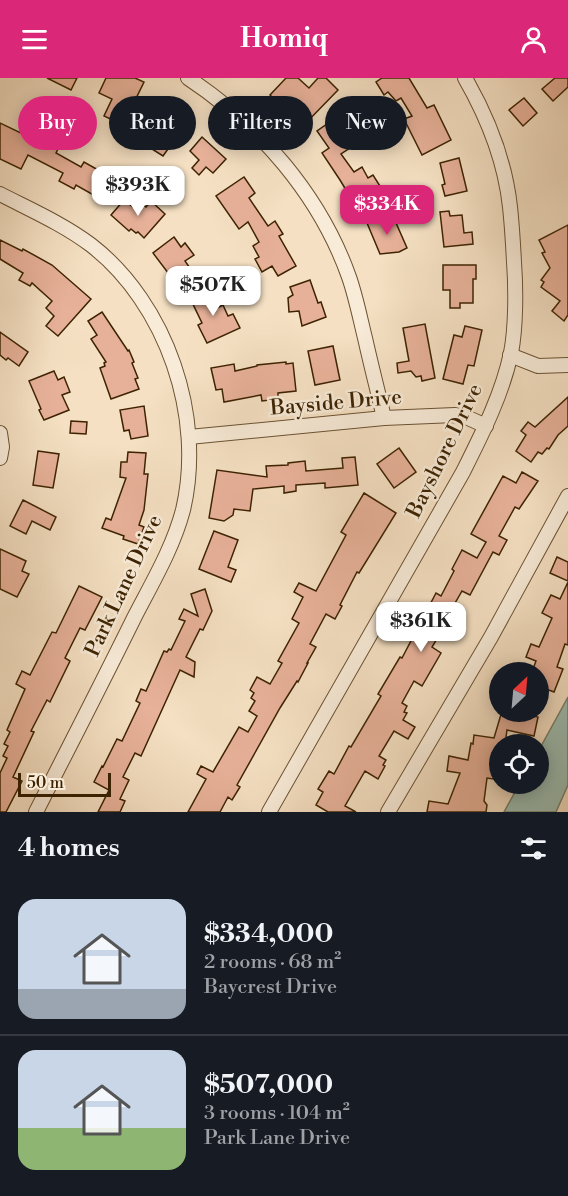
<!DOCTYPE html>
<html lang="en">
<head>
<meta charset="utf-8">
<style>
	body { margin:0; font-family:"Libre Bodoni",serif; background:#20242c; color:#f1f3f6; height:100vh; display:flex; flex-direction:column; font-size:22px; white-space:nowrap }
	* { box-sizing:border-box; margin:0 }
	p { font-size:20px; color:#9ea1a6 }
	.icon { flex:none; width:33px; height:33px; fill:none; stroke:currentColor; stroke-width:2; stroke-linecap:round; stroke-linejoin:round }
	.map { position:relative; height:734px; overflow:hidden }
	.sheet { display:flex; flex-direction:column; background:#171b24; flex:1 }
	.sheet>* { flex:none }
	.hud { position:absolute; left:18px; top:18px; width:532px; height:54px; display:flex; gap:12px }
	.needle { width:39px; rotate:26deg }
	.tools { position:absolute; left:489px; top:584px; display:grid; gap:12px }
	.tools a { display:grid; place-items:center; width:60px; height:60px; border-radius:50%; background:#171b24; box-shadow:0 3px 15px #0003; font-size:30px }
	.scale { position:absolute; left:18px; bottom:15px; width:93px; box-sizing:border-box; padding-left:6px; border:3px solid #3d2302; border-top:0; font-size:16px; line-height:21px; white-space:nowrap; color:#3d2302; -webkit-text-stroke:4px #f8ebd8; paint-order:stroke }
	.price { position:absolute; translate:-50% -51px; padding:0 14px; border-radius:12px; background:#fff; color:#222; font-size:20px; line-height:39px; filter:drop-shadow(0 2px 3px #0008) }
	.price::after { content:''; position:absolute; left:50%; top:36px; width:18px; height:14px; margin-left:-9px; background:inherit; clip-path:polygon(0 0,100% 0,50% 100%) }
	.price.selected { background:#db2777; color:#fff }
	ul { padding:0; list-style:none }
	li { display:flex; align-items:center; gap:18px; height:150px; padding:0 18px }
	li+li { border-top:2px solid #363941 }
	li span { display:grid; place-items:center; flex:none; width:168px; height:120px; border-radius:18px; color:#555 }
	li>.icon { margin-inline-start:auto }
	span .icon { width:72px; height:72px; fill:#fffc; stroke-width:1 }
	li b { font-size:26px }
	h2 { display:flex; justify-content:space-between; align-items:center; height:72px; padding:0 18px; font-size:26px }
	.tag { padding:0 21px; border-radius:27px; background:#171b24; box-shadow:0 3px 15px #0003; font-size:21px; line-height:54px }
	.tag.selected { background:#db2777; color:#fff }
	header { display:flex; justify-content:space-between; align-items:center; height:78px; padding:0 18px; background:#db2777; color:#fff; font-size:27px; font-weight:800 }
	.map>svg:first-child { display:block }
	.water { fill:#9cbdb2; stroke:#767f6c; stroke-width:1.5 }
	.building { fill:#e7b199; stroke:#3d2302; stroke-width:1.5 }
	.lines { fill:none; stroke-linecap:round; stroke-linejoin:round }
	.minor-casing { stroke:#6b5232; stroke-width:16 }
	.minor { stroke:#f8ebd8; stroke-width:14 }
	.labels { text-anchor:middle; dominant-baseline:central; stroke-width:5; stroke-linejoin:round; paint-order:stroke }
	.street-label { font-size:21px; fill:#3d2302; stroke:#f8ebd8 }
</style>
</head>
<body>
<header><svg class="icon" aria-label="menu" viewBox="0 0 24 24"><path d="M4 6h16M4 12h16M4 18h16"/></svg>Homiq<svg class="icon" aria-label="person" viewBox="0 0 24 24"><circle cx="12" cy="8" r="4"/><path d="M4 21q1-7 8-7t8 7"/></svg></header>
<div class="map">
<svg width="568" height="734" viewBox="0 0 568 734">
	<rect width="100%" height="100%" fill="#f5e0c3"/>
	<filter id="stains"><feTurbulence type="fractalNoise" baseFrequency=".00333" numOctaves="4"/><feColorMatrix values="0 0 0 0 .2 0 0 0 0 .09 0 0 0 0 .02 0 0 0 .5 -.17"/></filter>
	<radialGradient id="worn" r=".72"><stop offset=".6" stop-color="#630" stop-opacity="0"/><stop offset="1" stop-color="#630" stop-opacity=".3"/></radialGradient>
	<!-- water -->
	<path class="water" d="M568,619V707L556,734H504L520,705H538L539,672Z"/>
	<!-- building -->
	<g class="building">
		<path d="M47,0H77L71,12Z"/>
		<path d="M106,0H135L144,4L123,47L104,38L112,21L99,15Z"/>
		<path d="M286,0H298L309,10L318,0H326L338,12L303,48L270,17Z"/>
		<path d="M382,0H409L427,30L434,27L451,62L422,77L404,41L412,38L401,20L396,23L388,14L384,17L376,4Z"/>
		<path d="M555,0H568V9L553,23L542,11Z"/>
		<path d="M524,20L537,35L523,48L509,32Z"/>
		<path d="M159,26L186,46L163,78L152,71L157,64L153,61L157,57L143,47Z"/>
		<path d="M37,33L47,38L40,52L62,63L56,75L81,89L84,84L100,93L96,98L106,103L97,119L76,107L74,111L59,103L63,95L28,77L21,91L0,81V45L25,57Z"/>
		<path d="M337,39L356,66L341,76L354,94L362,89L368,100L373,97L385,116L366,128L356,113L349,117L340,102L322,75L329,70L317,53Z"/>
		<path d="M202,59L226,81L213,95L206,89L199,97L192,90L199,82L190,73Z"/>
		<path d="M459,80L467,113L445,118L442,107L445,106L440,85Z"/>
		<path d="M244,99L255,115L249,120L268,148L275,143L283,156L279,158L296,188L278,198L272,188L262,194L255,181L259,179L253,168L259,164L248,144L239,151L216,118Z"/>
		<path d="M124,122L133,129L138,123L146,129L151,123L165,136L144,160L138,154L136,155L131,151L129,153L111,137Z"/>
		<path d="M449,133L450,138L462,137L464,155L472,154L473,166L444,169L440,134Z"/>
		<path d="M393,138L407,170L399,174L380,176L367,145L382,139L383,142Z"/>
		<path d="M568,147V237L564,243L552,233L560,223L541,209L544,204L541,202L550,190L542,175L545,174L539,162Z"/>
		<path d="M174,159L181,169L185,165L194,177L185,183L194,196L178,208L153,175Z"/>
		<path d="M0,162L22,173L23,171L52,187L91,221L58,258L46,248L54,238L46,230L52,223L32,205L30,208L19,202L23,195L0,181Z"/>
		<path d="M443,187H476V201H473V225H460V230H450V212H443Z"/>
		<path d="M310,202L318,225L321,224L326,239L302,248L299,233L289,234L288,220L293,217L290,209Z"/>
		<path d="M208,211L217,230L223,227L228,238L233,236L240,250L207,265L198,247L202,245L190,220Z"/>
		<path d="M102,234L128,273L129,272L134,284L132,285L138,300L135,301L139,311L111,321L100,290L105,288L104,285L106,284L91,261L97,257L88,243Z"/>
		<path d="M425,246L435,300L422,303L421,298L416,299L411,293L398,295L397,285L409,283L403,250Z"/>
		<path d="M465,248L482,252L474,288L468,287L463,306L443,301L454,257L462,259Z"/>
		<path d="M0,254L28,274L19,288L8,280L6,282L0,277Z"/>
		<path d="M333,268L340,302L315,307L308,273Z"/>
		<path d="M286,284V286L293,285L296,313L278,315V321L262,323L261,317L224,324L222,311L216,312L211,290L234,286L235,293L257,288V287Z"/>
		<path d="M54,293L58,302L64,299L70,314L62,317L69,332L44,342L39,332L41,331L29,303Z"/>
		<path d="M568,319V348L558,357L549,371L547,370L542,376L538,374L531,384L516,373L526,357L521,353L528,344L535,349Z"/>
		<path d="M144,328L148,358L131,361L129,352L124,353L120,332Z"/>
		<path d="M71,343L87,344L86,356L70,355Z"/>
		<path d="M399,370L416,394L394,410L377,386Z"/>
		<path d="M38,373L59,376L53,410L33,407Z"/>
		<path d="M128,374L146,375L144,396H148L144,432L139,447L144,449L138,466L123,461L124,458L102,450L106,440L111,442L126,400L120,399L121,384H127Z"/>
		<path d="M355,379L358,407L325,410V405L296,407V413L284,415V408L253,411L250,433L234,431L233,437L224,443L209,440L217,392L267,399L266,388L288,387V385L305,383L306,393L343,390L342,380Z"/>
		<path d="M522,394L538,403L519,431L515,429L499,458L507,462L499,477L493,474L470,517L462,513L442,548L444,549L432,569L441,575L422,608L414,603L402,625L407,628L404,634L407,635L403,642L415,649L408,661L394,653L379,678L386,682L383,687L385,688L378,701L365,693L345,728L356,734H328L316,727L323,714L318,711L329,693L334,696L349,668L351,669L381,618L378,616L400,579L402,580L436,515L441,518L454,493L452,491L462,472L477,480L486,464L471,456L503,398L516,405Z"/>
		<path d="M364,415L396,435L359,495L357,494L340,527L342,528L335,541L326,536L310,566L316,569L307,585H308L298,604L297,603L280,630L237,707L240,709L232,722L228,719L220,734H188L206,701L197,696L201,688L213,694L239,649L248,654L257,638L249,633L255,623L251,620L254,615L250,612L257,599L270,606L282,585L278,583L299,545L292,541L303,519L294,514L299,505L316,513L346,457L341,454Z"/>
		<path d="M23,422L56,439L50,452L32,443L26,456L10,448Z"/>
		<path d="M214,453L238,462L228,489L236,492L231,504L199,491Z"/>
		<path d="M0,471L26,483L22,493L29,496L17,519L0,511Z"/>
		<path d="M557,479L568,484V503L550,495Z"/>
		<path d="M568,504V567L565,566L557,589L563,591L554,614L538,608V594L533,591L536,583L526,579L531,566L539,569L552,540L542,535L551,517L560,521Z"/>
		<path d="M79,508L102,519L85,552L80,550L65,580L70,583L50,624L47,622L31,653L34,654L13,699L22,703L6,734H0V695L7,680L3,678L8,668L4,666L10,654L7,652L25,611L16,606L22,593L30,597L52,554L56,555Z"/>
		<path d="M205,511L212,533L203,552L200,551L186,579L195,584L194,599L180,592L141,678L135,675L123,699L129,702L120,721L125,723L120,734H98L109,712L94,704L102,688L103,689L117,661L122,663L140,625L136,623L141,611L146,613L164,573L167,574L169,571L171,572L185,543L179,541L184,531L198,538L191,516Z"/>
		<path d="M502,633H529L528,637L538,639L534,658L507,652L505,666H500V702L487,700L484,723L487,727L486,734H427L429,723L448,726L460,695L447,693L449,678L468,682L471,665L473,666L474,657L494,660Z"/>
	</g>
	<g class="lines">
		<!-- minor casing -->
		<g class="minor-casing">
			<g id="minor">
				<path d="M188,0C259,47 320,117 349,199C356,219 360,240 365,260C371,287 378,314 384,340"/>
				<path d="M0,116C31,132 63,146 91,167C167,226 205,339 183,432C173,470 152,505 134,540C102,605 69,669 36,734"/>
				<path d="M510,277L538,288L568,287"/>
				<path d="M0,355L2,369L0,380"/>
				<path d="M189,359L384,340L455,337L466,339L486,348"/>
				<path d="M269,734L463,394C482,356 502,317 511,275C516,249 516,211 514,184C513,165 512,147 510,129C505,82 488,40 465,0"/>
				<path d="M388,734L491,559L568,418"/>
			</g>
		</g>
		<!-- minor -->
		<use href="#minor" class="minor"/>
	</g>
	<g class="labels">
		<!-- street labels -->
		<g class="street-label">
			<text transform="translate(336 325) rotate(-5)">Bayside Drive</text>
			<text transform="translate(445 373) rotate(-64)">Bayshore Drive</text>
			<text transform="translate(124 508) rotate(-65)">Park Lane Drive</text>
		</g>
	</g>
	<rect width="100%" height="100%" filter="url(#stains)"/>
	<rect width="100%" height="100%" fill="url(#worn)"/>
</svg>
<div class="tools">
<a><svg class="needle" viewBox="-14 -14 28 28"><path d="M0-13l5 13h-10z" fill="#e53935"/><path d="M0 13l5-13h-10z" fill="#9ea1a6"/></svg></a>
<a><svg class="icon" aria-label="locate" viewBox="0 0 24 24"><circle cx="12" cy="12" r="6"/><path d="M12 2v4M12 18v4M2 12h4M18 12h4"/></svg></a>
</div>
<div class="scale">50 m</div>
<b class="price" style="left:138px;top:139px">$393K</b>
<b class="price selected" style="left:387px;top:158px">$334K</b>
<b class="price" style="left:213px;top:239px">$507K</b>
<b class="price" style="left:421px;top:575px">$361K</b>
<div class="hud">
<a class="tag selected">Buy</a>
<a class="tag">Rent</a>
<a class="tag">Filters</a>
<a class="tag">New</a>
</div>
</div>
<section class="sheet">
<h2>4 homes<svg class="icon" aria-label="filters" viewBox="0 0 24 24"><path d="M4 7h16M4 17h16"/><circle cx="9" cy="7" r="2"/><circle cx="15" cy="17" r="2"/></svg></h2>
<ul>
<li><span style="background:linear-gradient(#c9d6e8 75%,#9aa5b1 0)"><svg class="icon" aria-label="home" viewBox="0 0 24 24"><path d="M3 11l9-7 9 7M6 9v11h12V9"/></svg></span><div><b>$334,000</b><p>2 rooms · 68 m²</p><p>Baycrest Drive</p></div></li>
<li><span style="background:linear-gradient(#c9d6e8 65%,#8fb573 0)"><svg class="icon" aria-label="home" viewBox="0 0 24 24"><path d="M3 11l9-7 9 7M6 9v11h12V9"/></svg></span><div><b>$507,000</b><p>3 rooms · 104 m²</p><p>Park Lane Drive</p></div></li>
</ul>
</section>
</body>
</html>
